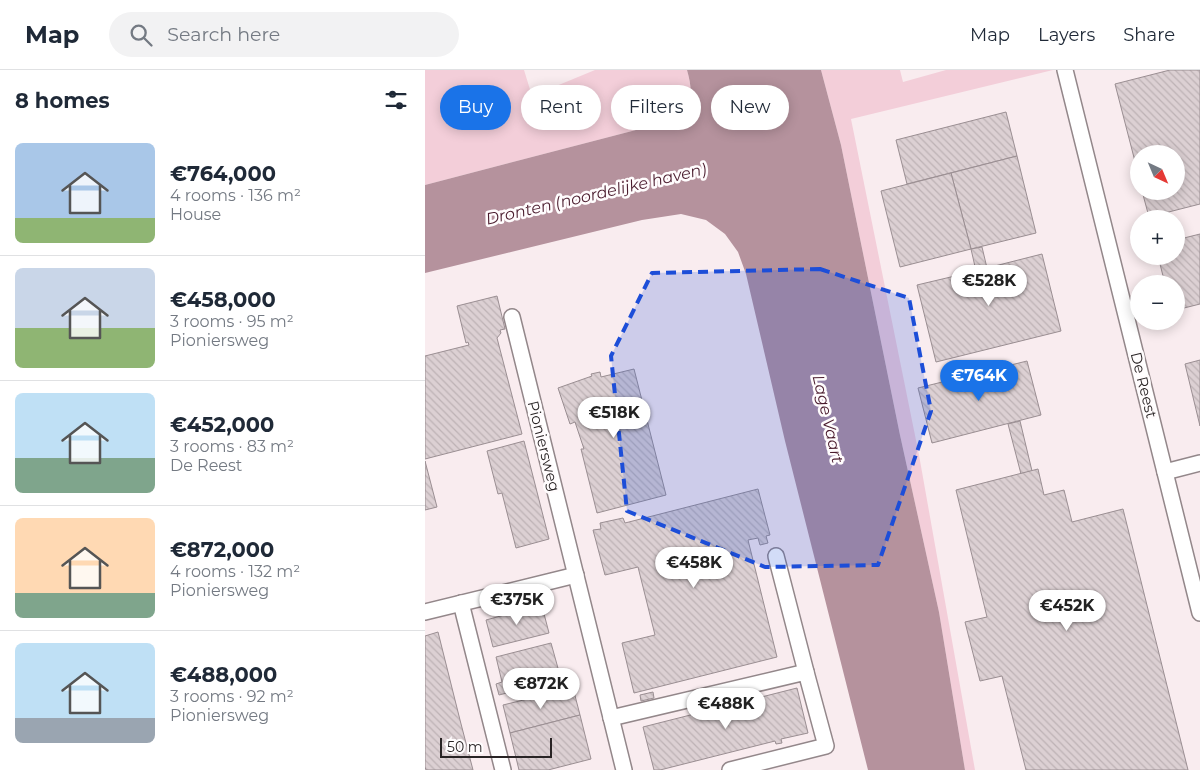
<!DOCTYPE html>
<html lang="en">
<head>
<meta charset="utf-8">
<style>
	body { margin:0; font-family:Montserrat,sans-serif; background:#f2f2f3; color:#1f2937; height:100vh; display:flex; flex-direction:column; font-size:19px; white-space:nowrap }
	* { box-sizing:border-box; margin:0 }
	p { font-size:16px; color:#747a83 }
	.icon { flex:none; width:28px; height:28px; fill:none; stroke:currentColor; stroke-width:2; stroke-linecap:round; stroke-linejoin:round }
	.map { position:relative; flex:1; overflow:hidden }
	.drawer { display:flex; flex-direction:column; background:#fff; width:425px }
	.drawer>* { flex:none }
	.hud { position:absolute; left:15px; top:15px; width:475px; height:45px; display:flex; gap:10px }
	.needle { width:32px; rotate:136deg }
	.controls { position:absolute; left:705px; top:75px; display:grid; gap:10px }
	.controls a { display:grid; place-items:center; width:55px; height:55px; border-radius:50%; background:#fff; box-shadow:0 2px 12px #0003; font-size:25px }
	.scale { position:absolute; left:15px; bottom:12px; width:112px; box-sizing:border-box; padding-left:5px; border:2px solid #292425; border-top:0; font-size:14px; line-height:18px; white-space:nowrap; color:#292425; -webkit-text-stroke:4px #fffcfd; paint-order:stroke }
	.price { position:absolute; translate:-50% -42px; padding:0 11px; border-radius:18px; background:#fff; color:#222; font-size:16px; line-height:32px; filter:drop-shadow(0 1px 2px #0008) }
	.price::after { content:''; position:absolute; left:50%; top:30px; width:15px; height:11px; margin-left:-8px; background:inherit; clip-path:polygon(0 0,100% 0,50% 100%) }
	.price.current { background:#1a73e8; color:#fff }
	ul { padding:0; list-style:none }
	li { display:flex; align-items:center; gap:15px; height:125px; padding:0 15px }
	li+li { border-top:1px solid #e0e1e3 }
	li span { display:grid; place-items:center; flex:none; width:140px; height:100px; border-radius:8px; color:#555 }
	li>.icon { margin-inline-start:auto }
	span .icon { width:60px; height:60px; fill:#fffc; stroke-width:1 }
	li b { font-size:21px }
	h2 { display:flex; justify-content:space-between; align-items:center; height:60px; padding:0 15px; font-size:21px }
	.pill { padding:0 18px; border-radius:22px; background:#fff; box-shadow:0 2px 12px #0003; font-size:18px; line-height:45px }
	.pill.current { background:#1a73e8; color:#fff }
	header { display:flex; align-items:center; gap:30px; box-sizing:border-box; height:70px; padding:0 25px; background:#fff; border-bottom:1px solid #e0e1e3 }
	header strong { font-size:24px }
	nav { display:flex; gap:28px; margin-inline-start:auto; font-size:18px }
	.search { width:350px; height:45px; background:#f2f2f3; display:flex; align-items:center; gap:12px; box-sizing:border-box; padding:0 18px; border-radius:28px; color:#747a83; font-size:19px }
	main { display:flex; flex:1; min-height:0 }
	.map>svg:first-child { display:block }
	.grass { fill:#f3ced9 }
	.water { fill:#b5929d }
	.building { fill:url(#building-back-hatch); stroke:#9a8e92 }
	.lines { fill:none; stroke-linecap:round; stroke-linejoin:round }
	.minor-casing { stroke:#93878a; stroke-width:18 }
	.minor { stroke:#fff; stroke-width:15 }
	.marked { fill:#1d4ed8; fill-opacity:0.2; stroke:#1d4ed8; stroke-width:4; stroke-dasharray:10 6; stroke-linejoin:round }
	.labels { text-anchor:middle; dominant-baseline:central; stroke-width:5; stroke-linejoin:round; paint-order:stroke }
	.street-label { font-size:15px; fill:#292425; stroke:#fffcfd }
	.water-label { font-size:16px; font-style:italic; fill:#4a1b2d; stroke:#fffcfd }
</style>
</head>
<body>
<header>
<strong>Map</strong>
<div class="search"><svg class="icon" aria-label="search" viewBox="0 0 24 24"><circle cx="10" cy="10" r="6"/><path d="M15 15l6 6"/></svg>Search here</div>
<nav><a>Map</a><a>Layers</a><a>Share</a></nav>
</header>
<main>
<section class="drawer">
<h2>8 homes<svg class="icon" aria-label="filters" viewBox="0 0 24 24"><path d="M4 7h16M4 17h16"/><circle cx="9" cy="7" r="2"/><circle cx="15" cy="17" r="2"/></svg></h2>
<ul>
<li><span style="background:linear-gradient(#a9c7e8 75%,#8fb573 0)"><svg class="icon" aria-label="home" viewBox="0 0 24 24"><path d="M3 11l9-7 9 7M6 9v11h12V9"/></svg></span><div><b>€764,000</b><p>4 rooms · 136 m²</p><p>House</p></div></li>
<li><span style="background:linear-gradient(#c9d6e8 60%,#8fb573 0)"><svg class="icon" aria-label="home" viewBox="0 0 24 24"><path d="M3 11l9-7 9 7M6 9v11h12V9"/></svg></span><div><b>€458,000</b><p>3 rooms · 95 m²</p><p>Pioniersweg</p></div></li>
<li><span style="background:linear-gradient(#bfe0f5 65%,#7fa58c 0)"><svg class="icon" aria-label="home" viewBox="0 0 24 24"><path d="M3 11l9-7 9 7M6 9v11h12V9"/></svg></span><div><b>€452,000</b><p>3 rooms · 83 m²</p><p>De Reest</p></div></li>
<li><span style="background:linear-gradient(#ffd9b3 75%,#7fa58c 0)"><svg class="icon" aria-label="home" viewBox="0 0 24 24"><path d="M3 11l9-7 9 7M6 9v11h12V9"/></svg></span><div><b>€872,000</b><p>4 rooms · 132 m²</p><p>Pioniersweg</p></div></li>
<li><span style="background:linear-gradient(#bfe0f5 75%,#9aa5b1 0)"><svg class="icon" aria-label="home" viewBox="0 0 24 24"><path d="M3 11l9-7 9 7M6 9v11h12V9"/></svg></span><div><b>€488,000</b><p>3 rooms · 92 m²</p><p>Pioniersweg</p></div></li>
</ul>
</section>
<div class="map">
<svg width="775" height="700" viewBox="0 0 775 700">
	<defs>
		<pattern id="building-back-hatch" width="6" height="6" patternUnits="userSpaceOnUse" patternTransform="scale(1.25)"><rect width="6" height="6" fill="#dcd0d3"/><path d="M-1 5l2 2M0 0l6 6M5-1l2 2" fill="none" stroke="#bdb2b5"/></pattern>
	</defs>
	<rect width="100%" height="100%" fill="#f9ecef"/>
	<!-- grass -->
	<g class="grass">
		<path d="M0,0H99L107,26L170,0H262C271,32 264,41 234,54L0,115Z"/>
		<path d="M396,0H475L478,12L521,0H628L426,49L494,385L550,700H540L514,542L475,365L416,75Z"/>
	</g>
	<!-- water -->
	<path class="water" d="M262,0H396L416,75L475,365L514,542L540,700H443L360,371L321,204L313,182L300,164L281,150L256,144L217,150L0,203V115L234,54C264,41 271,32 262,0Z"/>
	<!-- building -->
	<g class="building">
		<path d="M745,0H775V134L724,147L717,121H751V84H714V107L690,14Z"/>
		<path d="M581,42L592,86L482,114L471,70Z"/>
		<path d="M592,86L611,163L546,179L526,103Z"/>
		<path d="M526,103L546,179L475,197L456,121Z"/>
		<path d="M775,164V234L751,240V214H740L733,186H751V170Z"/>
		<path d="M557,177L562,198L617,184L636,261L511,292L492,215L551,201L546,179Z"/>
		<path d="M72,226L80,259L75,260L76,263L72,268L97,364L0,389V286L44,275L43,272L41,273L32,236Z"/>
		<path d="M775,290V356L760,294Z"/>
		<path d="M602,291L616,345L507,373L493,318Z"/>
		<path d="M209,299L241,425L172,443L156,379H159L150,352L145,354L133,318L167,306L166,304L175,302L176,307Z"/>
		<path d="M595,351L607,401L596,404L583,354Z"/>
		<path d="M99,371L124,469L91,478L77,423L73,424L62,381Z"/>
		<path d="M0,391L12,437L0,440Z"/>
		<path d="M613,399L619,425L639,420L647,452L698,439L763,700H601L577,606L555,611L540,552L562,547L531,420Z"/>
		<path d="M333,419L345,465L341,466L343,473L335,475L333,468L323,470L352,587L209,623L197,573L230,565L213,497L180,505L168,460L176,459L175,453L198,448L200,453Z"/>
		<path d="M93,535L95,542L117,536L124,563L68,577L61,550L83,544L82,538Z"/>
		<path d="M13,562L35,650L48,700H1L0,697V566Z"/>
		<path d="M126,573L136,609L74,625L71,614L77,612L71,587Z"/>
		<path d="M148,618L155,645L85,663L78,635Z"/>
		<path d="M372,618L383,663L356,669L357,673L351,674L350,671L235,700H229L218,657Z"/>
		<path d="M228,622L229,628L216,631L215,625Z"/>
		<path d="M155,645L166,689L123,700H94L85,663Z"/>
	</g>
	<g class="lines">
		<!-- minor casing -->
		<g class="minor-casing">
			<g id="minor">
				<path d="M640,0L775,543"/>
				<path d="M87,247L199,700"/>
				<path d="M740,402L775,393"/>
				<path d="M351,486L381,602"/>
				<path d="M36,533L78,700"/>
				<path d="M0,542L151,505"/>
				<path d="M186,648L381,602L401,676L305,700"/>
			</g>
		</g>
		<!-- minor -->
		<use href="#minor" class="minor"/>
	</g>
	<!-- marked area -->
	<path class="marked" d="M395,199L484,228L506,341L453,495L340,497L202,441L186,286L227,203Z"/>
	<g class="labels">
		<!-- street labels -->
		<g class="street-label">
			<text transform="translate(719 315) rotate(76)">De Reest</text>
			<text transform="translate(119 376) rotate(76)">Pioniersweg</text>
		</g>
		<!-- water labels -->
		<g class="water-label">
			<text transform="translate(171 124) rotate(-13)">Dronten (noordelijke haven)</text>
			<text transform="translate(403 349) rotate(77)">Lage Vaart</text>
		</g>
	</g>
</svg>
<div class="controls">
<a><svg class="needle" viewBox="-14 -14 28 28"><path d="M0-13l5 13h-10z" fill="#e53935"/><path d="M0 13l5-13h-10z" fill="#747a83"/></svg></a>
<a>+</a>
<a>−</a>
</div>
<div class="scale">50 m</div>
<b class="price" style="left:564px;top:237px">€528K</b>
<b class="price current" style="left:554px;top:332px">€764K</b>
<b class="price" style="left:189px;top:369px">€518K</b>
<b class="price" style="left:269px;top:519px">€458K</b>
<b class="price" style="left:92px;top:556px">€375K</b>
<b class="price" style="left:642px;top:562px">€452K</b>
<b class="price" style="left:116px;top:640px">€872K</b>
<b class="price" style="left:301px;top:660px">€488K</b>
<div class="hud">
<a class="pill current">Buy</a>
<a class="pill">Rent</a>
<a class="pill">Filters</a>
<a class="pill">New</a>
</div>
</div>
</main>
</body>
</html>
